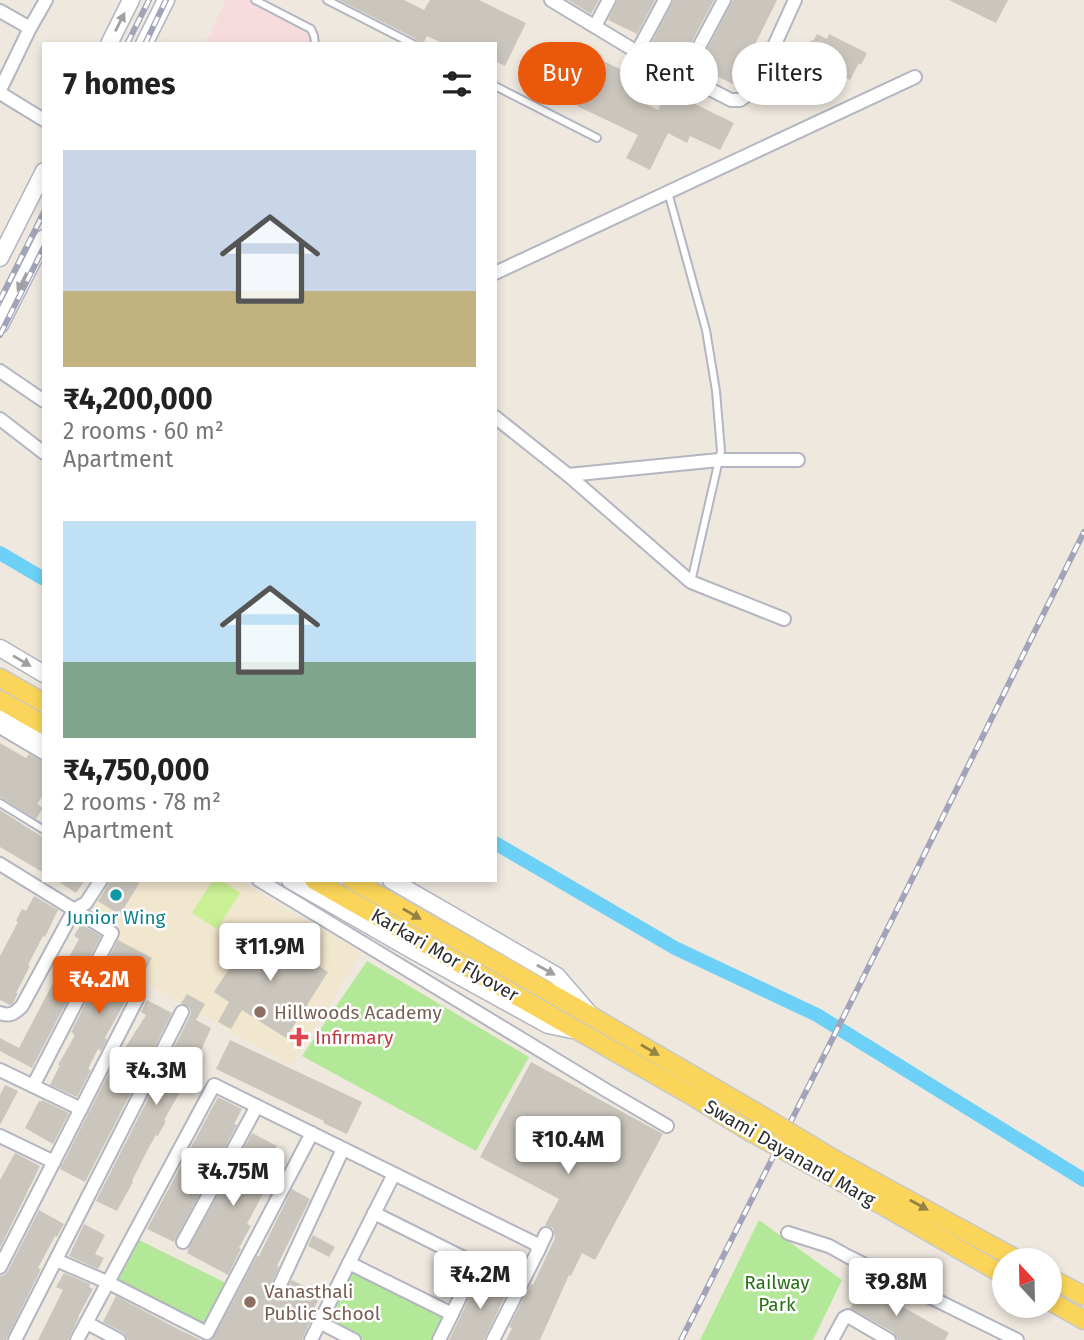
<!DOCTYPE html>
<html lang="en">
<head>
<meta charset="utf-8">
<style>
	body { margin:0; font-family:"Fira Sans",sans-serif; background:#f6f6f6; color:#222; height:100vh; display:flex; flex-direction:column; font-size:26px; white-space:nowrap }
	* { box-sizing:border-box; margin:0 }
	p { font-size:23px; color:#767676 }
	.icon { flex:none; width:38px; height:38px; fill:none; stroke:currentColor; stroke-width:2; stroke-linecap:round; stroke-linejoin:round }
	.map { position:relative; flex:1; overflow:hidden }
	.sheet { position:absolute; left:42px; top:42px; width:455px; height:840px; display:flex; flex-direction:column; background:#fff; border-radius:0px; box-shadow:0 4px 10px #0003 }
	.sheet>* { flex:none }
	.hud { position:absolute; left:518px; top:42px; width:460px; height:63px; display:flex; gap:14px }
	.needle { width:46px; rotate:338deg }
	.controls { position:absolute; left:992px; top:1248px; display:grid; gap:14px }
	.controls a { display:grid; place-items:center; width:70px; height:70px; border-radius:50%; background:#fff; box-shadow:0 4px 10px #0003; font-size:35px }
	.price { position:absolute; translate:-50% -60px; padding:0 16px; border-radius:7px; background:#fff; color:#222; font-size:23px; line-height:46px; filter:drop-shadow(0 2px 4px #0008) }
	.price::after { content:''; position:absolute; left:50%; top:42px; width:21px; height:16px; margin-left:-10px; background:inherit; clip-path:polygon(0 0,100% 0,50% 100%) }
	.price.on { background:#ea580c; color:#fff }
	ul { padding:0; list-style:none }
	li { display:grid; align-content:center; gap:14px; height:371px; padding:0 21px }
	li span { display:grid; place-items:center; height:217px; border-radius:0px; color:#555 }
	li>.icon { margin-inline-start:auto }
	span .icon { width:126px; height:126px; fill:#fffc; stroke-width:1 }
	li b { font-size:30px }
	h2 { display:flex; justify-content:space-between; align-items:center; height:84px; padding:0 21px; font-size:30px }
	.pill { padding:0 24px; border-radius:32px; background:#fff; box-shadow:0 4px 10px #0003; font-size:24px; line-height:63px }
	.pill.on { background:#ea580c; color:#fff }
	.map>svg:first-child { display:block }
	.education { fill:#f1e6ce }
	.medical { fill:#f6dcdd }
	.green { fill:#b3e899 }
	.pitch { fill:#c9f094 }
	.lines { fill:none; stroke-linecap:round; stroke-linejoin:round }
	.canal { stroke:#6dd1f7; stroke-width:14 }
	.building { fill:#cbc6bd }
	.service-casing { stroke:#b3b5c1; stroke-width:10 }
	.minor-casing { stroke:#b3b5c1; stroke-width:16 }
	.secondary-casing { stroke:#b3b5c1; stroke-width:19 }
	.primary-casing { stroke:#c8c8c8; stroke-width:21 }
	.service { stroke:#fff; stroke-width:6 }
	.minor { stroke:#fff; stroke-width:12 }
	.secondary { stroke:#fff; stroke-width:16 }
	.primary { stroke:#fad559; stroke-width:18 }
	.rail-casing { stroke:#a1a4b8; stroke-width:6 }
	.rail { stroke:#fff; stroke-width:3.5; stroke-dasharray:10; stroke-linecap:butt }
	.primary-bridge-casing { stroke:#c8c8c8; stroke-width:21; stroke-linecap:butt }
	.primary-bridge { stroke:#fad559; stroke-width:18 }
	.oneway { fill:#a0a0a0 }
	.oneway2 { fill:#948143 }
	.culture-dot { fill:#0f9aa8; stroke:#fff; stroke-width:2.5 }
	.education-dot { fill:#8d6e63; stroke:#fff; stroke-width:2.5 }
	.health-dot { fill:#e0444e; stroke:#fff; stroke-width:2.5 }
	.labels { text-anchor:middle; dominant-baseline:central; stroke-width:5; stroke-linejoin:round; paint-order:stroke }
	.culture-label { font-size:19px; fill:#0d838f; stroke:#fff }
	.street-label { font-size:19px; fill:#2d2d2d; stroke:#fff }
	.education-label { font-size:19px; fill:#785e54; stroke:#fff; text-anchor:start }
	.health-label { font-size:19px; fill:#be3a42; stroke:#fff; text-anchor:start }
	.park-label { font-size:19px; fill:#297116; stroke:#fff }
</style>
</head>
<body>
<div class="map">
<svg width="1084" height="1340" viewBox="0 0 1084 1340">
	<rect width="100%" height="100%" fill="#efe8df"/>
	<!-- education -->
	<path class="education" d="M106,880H237L362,953L291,1065L101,959L121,924L90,906Z"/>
	<!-- medical -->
	<path class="medical" d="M226,0H254L320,32L315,44H205Z"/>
	<!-- green -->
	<g class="green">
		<path d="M367,961L529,1057L476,1151L302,1056Z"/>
		<path d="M759,1220L842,1280L813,1340H700Z"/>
		<path d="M139,1240L226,1283L205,1324L118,1281Z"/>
		<path d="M351,1267L446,1317L435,1340H364L324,1320Z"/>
	</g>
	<!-- pitch -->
	<path class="pitch" d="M213,880H221L240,893L217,929L192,913Z"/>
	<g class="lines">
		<!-- canal -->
		<g class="canal">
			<path d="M0,553L44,579"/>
			<path d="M495,843L675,948L817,1015L1084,1180"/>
		</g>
	</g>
	<!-- building -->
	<g class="building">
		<path d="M339,0H404L424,10L430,0H479L526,23L505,66L495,61V44H444L427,36L423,44H420L416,39Z"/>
		<path d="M568,0H599L591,14Z"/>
		<path d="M618,0H655L637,34L608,20Z"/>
		<path d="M674,0H714L680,64L652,50L655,44L652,42Z"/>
		<path d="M733,0H777L735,85L698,67Z"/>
		<path d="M949,0H1008L996,23Z"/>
		<path d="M817,34L827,39L829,34L867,53L861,65L859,63L850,80L805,58L809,50L806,49L811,40L813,41Z"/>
		<path d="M574,47L645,81L636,99L658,110L668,91L734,123L720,150L690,136L687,143L668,133L650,170L626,158L638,135L577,106L583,93L558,80Z"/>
		<path d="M0,743L26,758L29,754L44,762V794L37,804L43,808L36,819L0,797Z"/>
		<path d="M0,810L44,838V873L0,847Z"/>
		<path d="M56,880H85L76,893Z"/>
		<path d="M111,880H141L120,915L98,901Z"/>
		<path d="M34,896L58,910L45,937L43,936L28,965L30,966L16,993H18L13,1003L10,1005L0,1000V956L18,922L16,921L22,909L26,911Z"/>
		<path d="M81,924L101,936L32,1068L0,1051V1038L19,1048L65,960L67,961L79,939L74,936Z"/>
		<path d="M256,927L286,946L292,937L305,946L300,954L328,972L286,1038L242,1010L231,1029L218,1022L229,1002L214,992Z"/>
		<path d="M118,940L152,958L143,975L137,972L123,998L126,1000L105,1038L107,1039L101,1051L98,1049L88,1069L91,1070L77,1097L50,1085L60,1065H58L74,1037V1034L71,1032Z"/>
		<path d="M187,994L205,1004L196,1020L211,1028L198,1057L195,1056L186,1074L189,1076L164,1120L166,1121L158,1136L156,1135L148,1149L132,1181L133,1182L117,1211L96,1201L190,1016L191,1011L189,1007L181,1003Z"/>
		<path d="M147,1000L172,1013L85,1182L60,1169L122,1047L125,1048L146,1015L141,1012Z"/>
		<path d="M230,1040L362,1102L347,1134L323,1123L324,1121L216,1069Z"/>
		<path d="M531,1062L663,1134L595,1260L582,1253L571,1276L569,1275L540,1340H506L512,1328L509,1327L531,1284L533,1285L555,1238L553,1228L545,1225L559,1199L480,1157Z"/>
		<path d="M5,1085L18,1091L0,1125V1095Z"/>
		<path d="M218,1097L242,1109L234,1124L237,1125L174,1242L147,1229Z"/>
		<path d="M42,1100L69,1113L53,1144L25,1128L39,1101L41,1102Z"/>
		<path d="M252,1133L277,1146L256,1185L265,1190L247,1224L251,1226L239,1248L241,1249L228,1275L187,1253L188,1249Z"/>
		<path d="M15,1153L40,1166L0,1248V1180Z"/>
		<path d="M292,1189L310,1199L277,1266L279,1267L269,1289L274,1297L282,1296L292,1280L321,1295L308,1320L310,1322L302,1340H212L257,1256H259Z"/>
		<path d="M39,1210L64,1224L57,1237L55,1236L38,1268L41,1269L6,1340H0V1276L4,1275L8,1271Z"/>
		<path d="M84,1224L105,1235L95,1254L104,1258L98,1269L69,1256Z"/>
		<path d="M313,1235L335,1247L329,1257L308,1246Z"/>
		<path d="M64,1273L90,1284L89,1287L93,1289L78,1317H79L68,1340H38L63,1290L56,1287Z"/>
		<path d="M480,1276L508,1290L484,1340H449Z"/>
		<path d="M864,1285L949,1333L945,1340H898L893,1332L850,1308Z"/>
		<path d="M116,1296L180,1330L201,1340H128L124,1333L103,1322Z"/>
	</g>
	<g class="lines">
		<!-- service casing -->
		<g class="service-casing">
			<g id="service">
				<path d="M255,0L311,29L314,36L315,44"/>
				<path d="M327,0L413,44"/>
				<path d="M495,86L597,138"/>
				<path d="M668,192L706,330L716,391L721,451L691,582"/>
				<path d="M0,803L44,830"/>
			</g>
		</g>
		<!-- minor casing -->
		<g class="minor-casing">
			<g id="minor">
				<path d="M551,0L637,52L731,100H740L754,90L795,0"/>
				<path d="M0,11L30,28"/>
				<path d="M595,26L609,0"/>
				<path d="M637,52L665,0"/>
				<path d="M684,75L724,0"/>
				<path d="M0,90L30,28L46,0"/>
				<path d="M0,93L44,120"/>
				<path d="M495,273L915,77"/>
				<path d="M0,371L44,401"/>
				<path d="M495,417L568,475L691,582L784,619"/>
				<path d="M0,419L44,453"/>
				<path d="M568,475L719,460H798"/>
				<path d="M0,727L44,753"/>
				<path d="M0,864L112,933L33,1086"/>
				<path d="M259,880L609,1092L667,1126"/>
				<path d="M0,1013C10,1017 15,1013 22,1006L74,910L86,903L101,880"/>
				<path d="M0,1070L81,1109"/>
				<path d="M0,1136L54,1162"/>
				<path d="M394,1174L349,1263L452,1314L476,1264"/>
				<path d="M374,1213L520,1286"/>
				<path d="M788,1233L829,1246L849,1257L1017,1340"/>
				<path d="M183,1242L257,1106"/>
				<path d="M538,1251L546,1234"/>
				<path d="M56,1260L107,1282L207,1333L312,1133"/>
				<path d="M0,1267L138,997"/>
				<path d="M278,1289L343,1149"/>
				<path d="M319,1322L354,1340"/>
				<path d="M87,1323L119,1340"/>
				<path d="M15,1340L182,1012"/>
				<path d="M77,1340L214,1085L534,1243L537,1246L538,1251L493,1340"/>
				<path d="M311,1340L349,1263"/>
				<path d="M439,1340L452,1314"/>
				<path d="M832,1340L844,1318L848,1316L889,1340"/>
			</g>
		</g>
		<!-- secondary casing -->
		<g class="secondary-casing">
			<g id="secondary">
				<path d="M109,44L131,0"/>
				<path d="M144,44L166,0"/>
				<path d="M0,258L44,171"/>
				<path d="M0,325L44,238"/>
				<path d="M0,648L44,674"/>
				<path d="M0,715L44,739"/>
				<path d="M290,880L412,950L548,1025L572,1030"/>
				<path d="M391,880L557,976L588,1012"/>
			</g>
		</g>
		<!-- primary casing -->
		<g class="primary-casing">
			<g id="primary">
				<path d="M0,678L44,703"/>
				<path d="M0,700L44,725"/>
				<path d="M314,880L694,1097L749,1131"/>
				<path d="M352,880L591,1016L759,1114"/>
				<path d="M837,1161L1018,1260"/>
				<path d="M833,1177L1004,1275"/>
				<path d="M1050,1278L1084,1296"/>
				<path d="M1050,1301L1084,1320"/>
			</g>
		</g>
		<!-- service -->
		<use href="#service" class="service"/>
		<!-- minor -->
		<use href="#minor" class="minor"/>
		<!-- secondary -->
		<use href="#secondary" class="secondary"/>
		<!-- primary -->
		<use href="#primary" class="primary"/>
		<!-- rail casing -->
		<g class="rail-casing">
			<g id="rail">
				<path d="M127,44L149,0"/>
				<path d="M145,44L166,0"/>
				<path d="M0,300L44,212"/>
				<path d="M0,335L44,247"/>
				<path d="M681,1340L863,978L1084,532"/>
			</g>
		</g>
		<!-- rail -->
		<use href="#rail" class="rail"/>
		<!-- primary-bridge casing -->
		<g class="primary-bridge-casing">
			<g id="primary-bridge">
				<path d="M759,1114L837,1161"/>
				<path d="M749,1131L833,1177"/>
			</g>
		</g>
		<!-- primary-bridge -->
		<use href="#primary-bridge" class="primary-bridge"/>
	</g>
	<!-- one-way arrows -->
	<defs><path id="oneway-solid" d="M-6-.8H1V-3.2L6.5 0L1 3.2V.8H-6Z" transform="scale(1.75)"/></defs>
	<g class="oneway">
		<use href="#oneway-solid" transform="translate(120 22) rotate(-63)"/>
		<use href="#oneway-solid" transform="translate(22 282) rotate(117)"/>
		<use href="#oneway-solid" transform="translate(22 661) rotate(31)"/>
		<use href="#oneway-solid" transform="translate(546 970) rotate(29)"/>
	</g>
	<g class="oneway2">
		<use href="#oneway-solid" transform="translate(412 914) rotate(30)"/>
		<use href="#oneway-solid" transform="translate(650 1050) rotate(30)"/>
		<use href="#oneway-solid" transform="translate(919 1205) rotate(29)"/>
	</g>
	<!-- markers -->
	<circle class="culture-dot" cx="116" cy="895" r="7"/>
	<g class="education-dot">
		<circle cx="260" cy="1012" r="7"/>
		<circle cx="250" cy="1302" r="7"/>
	</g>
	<path class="health-dot" d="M295.5 1026.5h7v7h7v7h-7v7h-7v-7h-7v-7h7z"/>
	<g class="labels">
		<!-- culture labels -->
		<g class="culture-label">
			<text x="116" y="917">Junior Wing</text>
		</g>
		<!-- street labels -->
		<g class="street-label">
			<text transform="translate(445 955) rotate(30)">Karkari Mor Flyover</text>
			<text transform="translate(790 1153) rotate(30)">Swami Dayanand Marg</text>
		</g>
		<!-- education labels -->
		<g class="education-label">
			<text x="274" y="1012">Hillwoods Academy</text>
			<text x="264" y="1291">Vanasthali<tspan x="264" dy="22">Public School</tspan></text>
		</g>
		<!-- health labels -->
		<g class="health-label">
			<text x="315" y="1037">Infirmary</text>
		</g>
		<!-- park labels -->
		<g class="park-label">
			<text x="777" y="1282">Railway<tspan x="777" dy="22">Park</tspan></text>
		</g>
	</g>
</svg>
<div class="controls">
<a><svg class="needle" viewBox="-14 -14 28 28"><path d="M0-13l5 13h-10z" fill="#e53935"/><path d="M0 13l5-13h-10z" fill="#767676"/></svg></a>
</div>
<b class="price" style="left:270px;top:983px">₹11.9M</b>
<b class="price on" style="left:99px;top:1016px">₹4.2M</b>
<b class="price" style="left:156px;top:1107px">₹4.3M</b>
<b class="price" style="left:568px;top:1176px">₹10.4M</b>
<b class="price" style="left:233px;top:1208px">₹4.75M</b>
<b class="price" style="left:480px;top:1311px">₹4.2M</b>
<b class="price" style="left:896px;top:1318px">₹9.8M</b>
<div class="hud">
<a class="pill on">Buy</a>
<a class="pill">Rent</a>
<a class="pill">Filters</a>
</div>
<section class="sheet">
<h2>7 homes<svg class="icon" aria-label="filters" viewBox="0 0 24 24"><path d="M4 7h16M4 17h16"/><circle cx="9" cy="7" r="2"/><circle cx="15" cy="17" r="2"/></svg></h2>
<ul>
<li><span style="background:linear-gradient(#c9d6e8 65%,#c2b280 0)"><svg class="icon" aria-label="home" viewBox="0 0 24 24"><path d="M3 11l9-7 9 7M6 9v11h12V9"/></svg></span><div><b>₹4,200,000</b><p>2 rooms · 60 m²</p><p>Apartment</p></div></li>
<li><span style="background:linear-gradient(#bfe0f5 65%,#7fa58c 0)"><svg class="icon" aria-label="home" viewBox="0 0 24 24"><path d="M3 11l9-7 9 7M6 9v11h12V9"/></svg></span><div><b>₹4,750,000</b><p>2 rooms · 78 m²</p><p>Apartment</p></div></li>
</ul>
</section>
</div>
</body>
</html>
